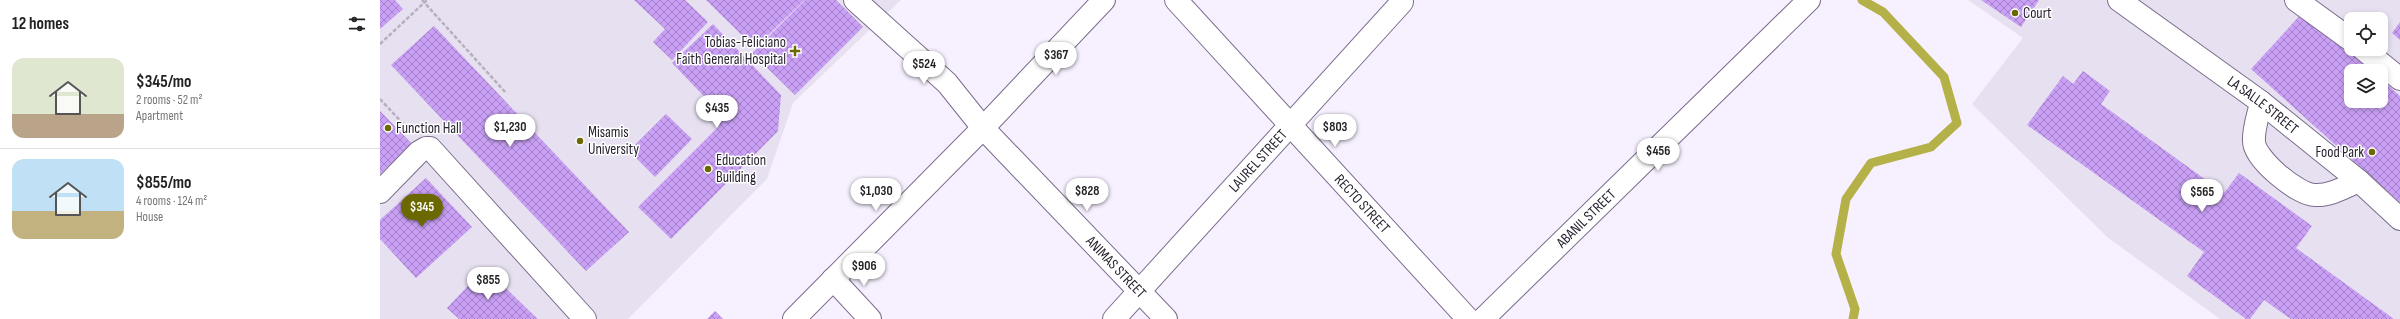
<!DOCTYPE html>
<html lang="en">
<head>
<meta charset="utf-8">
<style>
	body { margin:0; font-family:"Sofia Sans Condensed",sans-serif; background:#f2f2f2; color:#222; height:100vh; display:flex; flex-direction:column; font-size:15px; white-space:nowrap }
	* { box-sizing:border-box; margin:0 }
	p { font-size:13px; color:#767676 }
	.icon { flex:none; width:22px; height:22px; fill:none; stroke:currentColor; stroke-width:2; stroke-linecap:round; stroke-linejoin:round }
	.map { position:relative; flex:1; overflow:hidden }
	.sheet { display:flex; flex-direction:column; background:#fff; width:380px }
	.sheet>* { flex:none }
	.fabs { position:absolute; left:1964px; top:12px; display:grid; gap:8px }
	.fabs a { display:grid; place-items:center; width:44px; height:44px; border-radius:8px; background:#fff; box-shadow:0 2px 6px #0003; font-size:20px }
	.price { position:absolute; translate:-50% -34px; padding:0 9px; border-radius:14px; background:#fff; color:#222; font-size:13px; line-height:26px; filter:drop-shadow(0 1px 2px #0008) }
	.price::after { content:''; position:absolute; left:50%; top:24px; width:12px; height:9px; margin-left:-6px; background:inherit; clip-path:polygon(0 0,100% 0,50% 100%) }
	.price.selected { background:#6c6800; color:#fff }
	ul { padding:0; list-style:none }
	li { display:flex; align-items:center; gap:12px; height:100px; padding:0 12px }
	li+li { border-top:1px solid #e0e0e0 }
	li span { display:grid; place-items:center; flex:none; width:112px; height:80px; border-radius:12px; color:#555 }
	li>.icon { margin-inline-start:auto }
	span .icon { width:48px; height:48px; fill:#fffc; stroke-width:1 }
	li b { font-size:17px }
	h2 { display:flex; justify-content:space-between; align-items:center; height:48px; padding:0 12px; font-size:17px }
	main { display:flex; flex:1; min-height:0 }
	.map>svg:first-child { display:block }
	.built { fill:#e7e0f1; fill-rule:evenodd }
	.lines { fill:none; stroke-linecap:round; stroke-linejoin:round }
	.stream { stroke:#b4b149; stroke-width:9 }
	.building { fill:url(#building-cross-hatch) }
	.minor-casing { stroke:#7b6d8c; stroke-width:24 }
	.path { stroke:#b6b0be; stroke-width:2.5; stroke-dasharray:4 2; stroke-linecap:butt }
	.minor { stroke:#fff; stroke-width:22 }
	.poi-dot { fill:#6c6800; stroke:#fff; stroke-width:1.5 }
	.labels { text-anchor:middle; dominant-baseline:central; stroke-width:3; stroke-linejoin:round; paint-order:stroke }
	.poi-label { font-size:15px; fill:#292330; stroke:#fff; text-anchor:start }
	.street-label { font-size:15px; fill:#292330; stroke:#fff }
</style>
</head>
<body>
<main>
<section class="sheet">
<h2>12 homes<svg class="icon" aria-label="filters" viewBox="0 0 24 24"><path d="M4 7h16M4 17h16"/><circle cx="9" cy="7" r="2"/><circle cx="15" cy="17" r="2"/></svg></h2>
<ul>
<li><span style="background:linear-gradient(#dfe7d0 70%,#b9a48a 0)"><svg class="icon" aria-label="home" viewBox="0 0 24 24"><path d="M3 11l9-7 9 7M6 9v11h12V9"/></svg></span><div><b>$345/mo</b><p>2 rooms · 52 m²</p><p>Apartment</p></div></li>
<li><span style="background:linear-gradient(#bfe0f5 65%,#c2b280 0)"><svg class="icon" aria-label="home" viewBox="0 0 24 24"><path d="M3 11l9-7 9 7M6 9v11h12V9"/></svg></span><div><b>$855/mo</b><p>4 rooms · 124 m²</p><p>House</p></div></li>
</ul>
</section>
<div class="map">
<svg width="2020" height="319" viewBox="0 0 2020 319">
	<defs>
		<pattern id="building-cross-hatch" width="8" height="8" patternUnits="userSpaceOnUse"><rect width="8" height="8" fill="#c9a0f5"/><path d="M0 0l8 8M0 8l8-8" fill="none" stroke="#a382c7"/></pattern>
	</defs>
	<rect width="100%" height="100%" fill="#f7f1ff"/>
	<!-- built -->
	<g class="built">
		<path d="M0,0H521L413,103L387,179L248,319H0Z"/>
		<path d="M1588,0H2020V319H1840L1727,237L1592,104L1643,38ZM1971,19H2001V49H1971ZM1971,71H2001V101H1971Z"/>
	</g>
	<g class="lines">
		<!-- stream -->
		<path class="stream" d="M1473,319L1475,309L1456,254L1466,199L1491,163L1551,147L1577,123L1564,77L1503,12L1482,0"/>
	</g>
	<!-- building -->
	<g class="building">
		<path d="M0,0H15L23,9L0,29Z"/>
		<path d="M254,0H305L328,22L292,60L273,42L285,29Z"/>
		<path d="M326,0H424L375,48Z"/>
		<path d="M425,0H456L483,27L415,95L372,53Z"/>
		<path d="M1601,0H1659L1641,27Z"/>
		<path d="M1925,10L1992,71H1971V101H2001V79L2020,96V203L1871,69Z"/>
		<path d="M2020,22V40L2012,33Z"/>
		<path d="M333,24L401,95L398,131L291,239L258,207L337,128L339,112L292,63Z"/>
		<path d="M54,26L249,232L206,271L11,65Z"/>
		<path d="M1703,71L1730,91L1721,104L1844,193L1859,173L1932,226L1916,248L2014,319H1911L1884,300L1870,319H1866L1807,276L1824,252L1647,125L1683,76L1693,84Z"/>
		<path d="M0,111L32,144L0,174Z"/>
		<path d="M286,114L312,139L275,177L249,151Z"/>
		<path d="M46,178L92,227L36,278L0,239V220Z"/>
		<path d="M105,268L158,319H79L67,308Z"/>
		<path d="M335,311L343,319H327Z"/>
	</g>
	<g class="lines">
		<!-- minor casing -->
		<g class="minor-casing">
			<g id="minor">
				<path id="s1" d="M475,0L567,83L603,128L786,319"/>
				<path id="s2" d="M796,0L1088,319"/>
				<path id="s3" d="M1739,0L1881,102L1979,181L2020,219"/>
				<path d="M1916,0L1971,40"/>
				<path d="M1983,49L2020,79"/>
				<path d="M1881,102C1879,114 1873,129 1874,141C1874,159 1918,195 1935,195C1950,196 1965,187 1979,181"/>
				<path d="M0,192L39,152L46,148H50L205,319"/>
				<path d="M453,279L490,319"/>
				<path d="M414,319L603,128L724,0"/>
				<path id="s4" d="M734,319L1022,2"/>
				<path id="s5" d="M1103,319L1429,0"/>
			</g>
		</g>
		<!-- path -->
		<g class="path">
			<path d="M42,0L126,93"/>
			<path d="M0,44L47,0"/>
			<path d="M0,99L28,129"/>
		</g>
		<!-- minor -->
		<use href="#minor" class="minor"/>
	</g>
	<!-- markers -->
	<g class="poi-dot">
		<circle cx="1635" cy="13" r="4"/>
		<path d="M413 45h4v4h4v4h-4v4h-4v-4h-4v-4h4z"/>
		<circle cx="8" cy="128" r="4"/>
		<circle cx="200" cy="141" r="4"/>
		<circle cx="1992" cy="152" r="4"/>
		<circle cx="328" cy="169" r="4"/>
	</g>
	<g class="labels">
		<!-- poi labels -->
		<g class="poi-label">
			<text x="1643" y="13">Court</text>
			<text x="406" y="42" text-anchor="end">Tobias-Feliciano<tspan x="406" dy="17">Faith General Hospital</tspan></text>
			<text x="16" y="128">Function Hall</text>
			<text x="208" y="132">Misamis<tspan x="208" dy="17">University</tspan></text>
			<text x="1984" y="152" text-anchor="end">Food Park</text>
			<text x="336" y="160">Education<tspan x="336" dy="17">Building</tspan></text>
		</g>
		<!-- street labels -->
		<g class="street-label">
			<text stroke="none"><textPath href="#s3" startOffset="178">LA SALLE STREET</textPath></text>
			<text stroke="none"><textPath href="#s4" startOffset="214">LAUREL STREET</textPath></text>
			<text stroke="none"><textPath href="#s2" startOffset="276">RECTO STREET</textPath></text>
			<text stroke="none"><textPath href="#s5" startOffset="144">ABANIL STREET</textPath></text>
			<text stroke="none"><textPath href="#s1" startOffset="374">ANIMAS STREET</textPath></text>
		</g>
	</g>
</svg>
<div class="fabs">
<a><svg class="icon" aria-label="locate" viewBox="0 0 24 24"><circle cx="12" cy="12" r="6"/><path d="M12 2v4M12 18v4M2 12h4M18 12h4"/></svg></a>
<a><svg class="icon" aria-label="layers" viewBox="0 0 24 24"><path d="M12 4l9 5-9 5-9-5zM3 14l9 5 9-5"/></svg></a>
</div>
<b class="price" style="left:676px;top:76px">$367</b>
<b class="price" style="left:544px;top:85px">$524</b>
<b class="price" style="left:337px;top:129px">$435</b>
<b class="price" style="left:130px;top:148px">$1,230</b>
<b class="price" style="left:955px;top:148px">$803</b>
<b class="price" style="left:1278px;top:172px">$456</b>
<b class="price" style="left:496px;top:212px">$1,030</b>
<b class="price" style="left:707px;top:212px">$828</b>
<b class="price" style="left:1822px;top:213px">$565</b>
<b class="price selected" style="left:42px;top:228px">$345</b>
<b class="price" style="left:484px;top:287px">$906</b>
<b class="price" style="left:108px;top:301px">$855</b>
</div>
</main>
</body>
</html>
